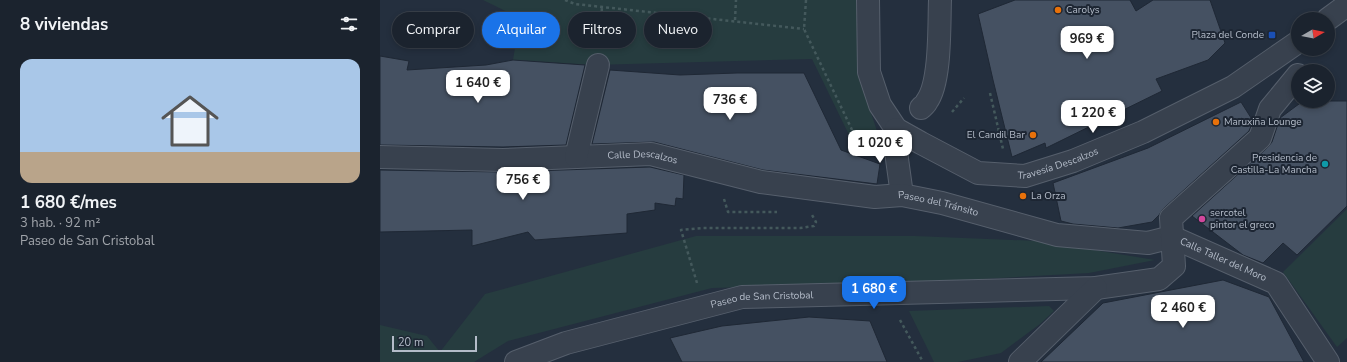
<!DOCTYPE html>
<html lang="es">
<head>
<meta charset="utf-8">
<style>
	body { margin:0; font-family:"Nunito Sans",sans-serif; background:#282f3a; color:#f1f3f6; height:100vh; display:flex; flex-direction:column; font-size:15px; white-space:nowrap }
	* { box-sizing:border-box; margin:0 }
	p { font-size:13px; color:#a0a4aa }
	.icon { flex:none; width:22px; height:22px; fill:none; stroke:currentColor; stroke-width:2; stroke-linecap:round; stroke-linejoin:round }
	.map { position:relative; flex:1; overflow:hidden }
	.panel { display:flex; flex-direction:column; background:#1b232e; width:380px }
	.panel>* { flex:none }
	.hud { position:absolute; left:12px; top:12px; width:380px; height:36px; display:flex; gap:8px }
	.needle { width:26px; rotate:81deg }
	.tools { position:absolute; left:911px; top:12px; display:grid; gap:8px }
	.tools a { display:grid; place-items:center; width:44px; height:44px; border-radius:50%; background:#1b232e; box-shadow:0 2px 6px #0003,0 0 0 1px #39404a; font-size:20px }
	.scale { position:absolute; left:12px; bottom:10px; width:85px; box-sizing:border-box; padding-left:4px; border:2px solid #b4bcc9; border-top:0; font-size:11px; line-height:14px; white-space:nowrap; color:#b4bcc9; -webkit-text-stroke:3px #1d2633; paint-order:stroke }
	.price { position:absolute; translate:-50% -34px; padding:0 9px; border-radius:8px; background:#fff; color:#222; font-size:13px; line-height:26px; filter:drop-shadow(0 1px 2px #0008) }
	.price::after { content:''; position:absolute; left:50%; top:24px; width:12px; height:9px; margin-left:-6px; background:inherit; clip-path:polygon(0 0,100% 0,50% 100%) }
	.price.on { background:#1a73e8; color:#fff }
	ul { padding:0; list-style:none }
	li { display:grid; align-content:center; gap:8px; height:212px; padding:0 20px }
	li+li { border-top:1px solid #39404a }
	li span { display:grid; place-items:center; height:124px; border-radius:12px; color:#555 }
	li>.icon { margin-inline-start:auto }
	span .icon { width:72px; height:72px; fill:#fffc; stroke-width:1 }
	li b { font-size:17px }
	h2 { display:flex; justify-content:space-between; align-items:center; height:48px; padding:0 20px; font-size:17px }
	.pill { padding:0 14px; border-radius:18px; background:#1b232e; box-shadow:0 2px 6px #0003,0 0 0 1px #39404a; font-size:14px; line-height:36px }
	.pill.on { background:#1a73e8; color:#fff }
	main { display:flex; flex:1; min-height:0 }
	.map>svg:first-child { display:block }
	.green { fill:#263c3f }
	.building { fill:#455162; stroke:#1f2835 }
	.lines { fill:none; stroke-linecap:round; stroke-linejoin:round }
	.minor-casing { stroke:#565f6c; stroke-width:24 }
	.path { stroke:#44595c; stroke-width:2.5; stroke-dasharray:3 3; stroke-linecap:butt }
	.minor { stroke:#38414e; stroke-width:22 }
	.food-dot { fill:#e8710a; stroke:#1d2633; stroke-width:1.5 }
	.transit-dot { fill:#1a4fb4; stroke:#1d2633; stroke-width:1.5 }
	.culture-dot { fill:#0f9aa8; stroke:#1d2633; stroke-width:1.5 }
	.hotel-dot { fill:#d1479c; stroke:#1d2633; stroke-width:1.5 }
	.labels { text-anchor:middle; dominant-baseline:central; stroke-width:4; stroke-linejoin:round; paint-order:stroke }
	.poi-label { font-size:10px; fill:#b4bcc9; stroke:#1d2633; text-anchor:start }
	.street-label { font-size:10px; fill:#b4bcc9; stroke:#1d2633 }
</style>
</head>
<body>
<main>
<section class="panel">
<h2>8 viviendas<svg class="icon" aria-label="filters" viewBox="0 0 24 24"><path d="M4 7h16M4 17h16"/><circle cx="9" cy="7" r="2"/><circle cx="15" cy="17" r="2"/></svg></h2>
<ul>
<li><span style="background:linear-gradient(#a9c7e8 75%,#b9a48a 0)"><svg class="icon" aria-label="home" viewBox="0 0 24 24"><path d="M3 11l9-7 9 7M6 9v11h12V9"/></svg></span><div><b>1 680 €/mes</b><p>3 hab. · 92 m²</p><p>Paseo de San Cristobal</p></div></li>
</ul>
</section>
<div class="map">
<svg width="967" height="362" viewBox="0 0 967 362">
	<rect width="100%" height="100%" fill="#242f3e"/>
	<!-- green -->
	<g class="green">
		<path d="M103,0H477L479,77L502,146L471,139L432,59L213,65L133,60L140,18Z"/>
		<path d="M967,209V338L957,347L903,272Z"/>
		<path d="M316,236H535L659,241L775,260L709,273L566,281L332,288L128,341L94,362H0V325L47,336L60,352L105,294Z"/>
		<path d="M669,306L674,311L660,324L621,353L578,362H554L529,311Z"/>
	</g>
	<!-- building -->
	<g class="building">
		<path d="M635,0H750L756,11L773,0H830L845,43L828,60L776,79L782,91L666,148L665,143L632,157L613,80L598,14Z"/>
		<path d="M0,56L29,61L27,70L106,65L133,60L205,65L186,145L123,147L0,145Z"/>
		<path d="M230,70L300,75L357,73H424L461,150L500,164L497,184L383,170L274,142L212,144Z"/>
		<path d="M923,101H967V206L917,255L903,243L883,263L863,255L812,216L888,147L892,142L900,118Z"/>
		<path d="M861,102L873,121L869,131L783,209L779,215L772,222L738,228L693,224L681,221L673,183L768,148Z"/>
		<path d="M270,167L304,175L303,199L296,198L295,206L275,203V210L247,214V233L155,240L148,232L92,246V230L0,232V170L123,172Z"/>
		<path d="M843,280L889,297L924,362H661L723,303Z"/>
		<path d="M429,317L490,321L507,362H302L290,338L342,326Z"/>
	</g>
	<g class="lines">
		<!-- minor casing -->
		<g class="minor-casing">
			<g id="minor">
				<path d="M488,0L489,72L500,105L516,129L517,159L522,195"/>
				<path d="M948,19L967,5"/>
				<path d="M541,108C543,106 546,104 547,101C561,82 559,24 560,0"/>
				<path id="s1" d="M516,129L541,143L598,173L645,176L693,161L763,132L853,87L918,42"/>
				<path id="s2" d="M0,157L123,160L271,154L381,182L495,197L522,195L562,203L677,235L768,243L792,237"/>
				<path d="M196,157L218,65"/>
				<path id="s3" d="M792,237L896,283L948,362"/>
				<path id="s4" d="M136,362L186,343L362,297L716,288L779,279L794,266L791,218L880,138L890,109L918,75"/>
				<path d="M640,362L716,288"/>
			</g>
		</g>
		<!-- path -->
		<g class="path">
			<path d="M185,0L195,4L424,29"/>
			<path d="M426,0L424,29L473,132L486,131"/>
			<path d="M355,20L356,0"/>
			<path d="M220,41L222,6"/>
			<path d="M610,93L623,149"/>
			<path d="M572,112L584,98"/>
			<path d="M344,199L348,212H397"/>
			<path d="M317,283L301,230L323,228H420L434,226L436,222L432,215"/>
			<path d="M520,320L543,362"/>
		</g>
		<!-- minor -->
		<use href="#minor" class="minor"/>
	</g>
	<!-- markers -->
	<g class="food-dot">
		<circle cx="678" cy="10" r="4"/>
		<circle cx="836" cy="122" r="4"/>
		<circle cx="653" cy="135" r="4"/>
		<circle cx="643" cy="196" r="4"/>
	</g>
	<rect class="transit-dot" x="888" y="31" width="8" height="8" rx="2"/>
	<circle class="culture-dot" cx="945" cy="164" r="4"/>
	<circle class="hotel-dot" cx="822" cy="219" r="4"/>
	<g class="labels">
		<!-- poi labels -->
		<g class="poi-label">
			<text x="686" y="10">Carolys</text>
			<text x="884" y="35" text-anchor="end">Plaza del Conde</text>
			<text x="844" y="122">Maruxiña Lounge</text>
			<text x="645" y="135" text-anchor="end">El Candil Bar</text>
			<text x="937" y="158" text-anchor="end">Presidencia de<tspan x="937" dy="12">Castilla-La Mancha</tspan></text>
			<text x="651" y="196">La Orza</text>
			<text x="830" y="213">sercotel<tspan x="830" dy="12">pintor el greco</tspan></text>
		</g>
		<!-- street labels -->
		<g class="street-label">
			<text stroke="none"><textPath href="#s2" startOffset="263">Calle Descalzos</textPath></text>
			<text stroke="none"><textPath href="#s1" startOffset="175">Travesía Descalzos</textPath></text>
			<text stroke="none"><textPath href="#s2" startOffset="564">Paseo del Tránsito</textPath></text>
			<text stroke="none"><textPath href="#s3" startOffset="56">Calle Taller del Moro</textPath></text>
			<text stroke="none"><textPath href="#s4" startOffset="255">Paseo de San Cristobal</textPath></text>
		</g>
	</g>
</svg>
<div class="tools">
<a><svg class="needle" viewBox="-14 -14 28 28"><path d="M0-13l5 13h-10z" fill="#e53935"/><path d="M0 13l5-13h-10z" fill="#a0a4aa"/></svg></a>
<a><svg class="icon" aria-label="layers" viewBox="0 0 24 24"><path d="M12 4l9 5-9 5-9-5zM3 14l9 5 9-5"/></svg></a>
</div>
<div class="scale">20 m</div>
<b class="price" style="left:707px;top:60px">969 €</b>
<b class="price" style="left:98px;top:104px">1 640 €</b>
<b class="price" style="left:350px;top:121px">736 €</b>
<b class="price" style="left:713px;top:134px">1 220 €</b>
<b class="price" style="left:500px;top:164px">1 020 €</b>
<b class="price" style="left:143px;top:201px">756 €</b>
<b class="price on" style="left:494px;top:310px">1 680 €</b>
<b class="price" style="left:803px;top:329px">2 460 €</b>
<div class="hud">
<a class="pill">Comprar</a>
<a class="pill on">Alquilar</a>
<a class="pill">Filtros</a>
<a class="pill">Nuevo</a>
</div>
</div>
</main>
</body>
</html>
